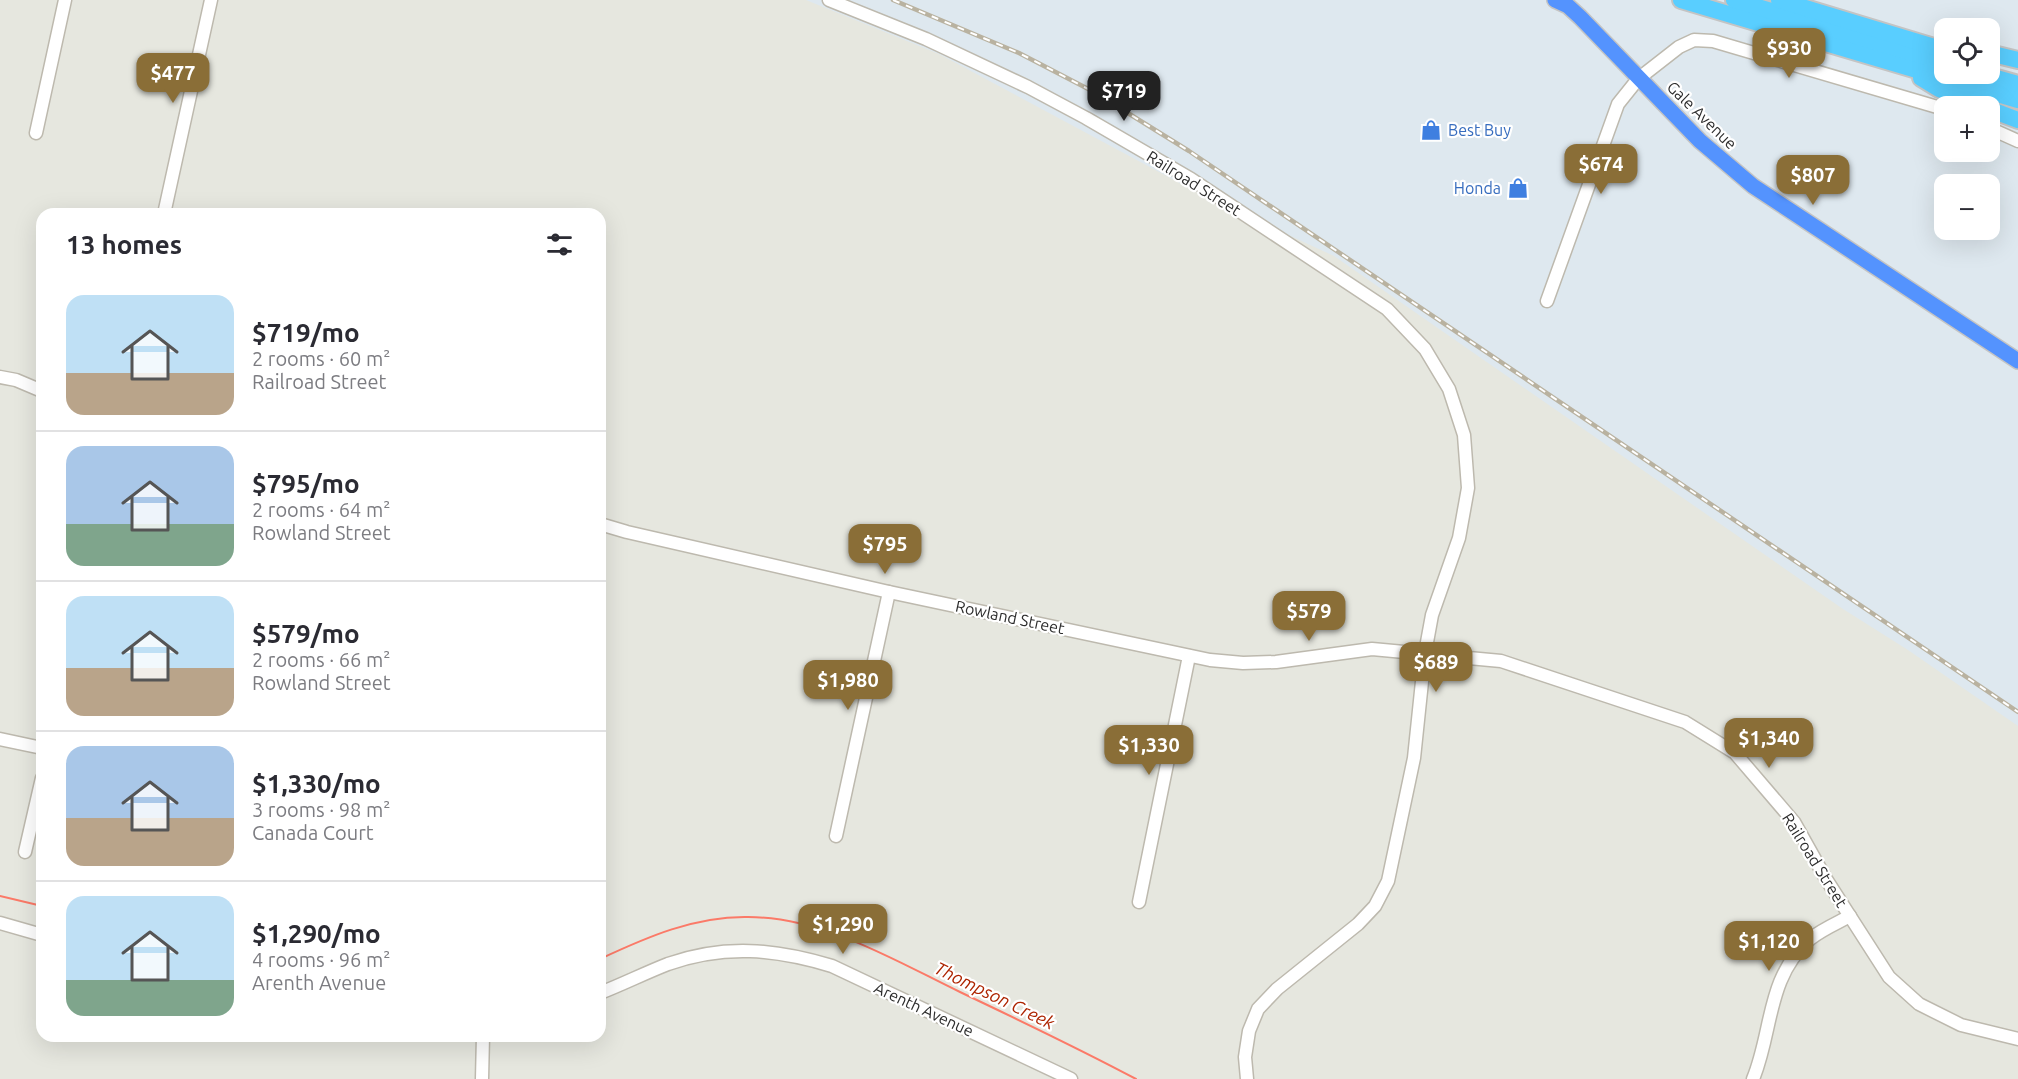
<!DOCTYPE html>
<html lang="en">
<head>
<meta charset="utf-8">
<style>
	body { margin:0; font-family:Ubuntu,sans-serif; background:#f7f7f7; color:#2b2b33; height:100vh; display:flex; flex-direction:column; font-size:22px; white-space:nowrap }
	* { box-sizing:border-box; margin:0 }
	p { font-size:20px; color:#7c7c81 }
	.icon { flex:none; width:33px; height:33px; fill:none; stroke:currentColor; stroke-width:2; stroke-linecap:round; stroke-linejoin:round }
	.map { position:relative; flex:1; overflow:hidden }
	.panel { position:absolute; left:36px; top:208px; width:570px; height:834px; display:flex; flex-direction:column; background:#fff; border-radius:18px; box-shadow:0 6px 24px #0002 }
	.panel>* { flex:none }
	.fabs { position:absolute; left:1934px; top:18px; display:grid; gap:12px }
	.fabs a { display:grid; place-items:center; width:66px; height:66px; border-radius:12px; background:#fff; box-shadow:0 6px 24px #0002; font-size:30px }
	.price { position:absolute; translate:-50% -51px; padding:0 14px; border-radius:12px; background:#8a6e37; color:#fff; font-size:20px; line-height:39px; filter:drop-shadow(0 2px 3px #0008) }
	.price::after { content:''; position:absolute; left:50%; top:36px; width:18px; height:14px; margin-left:-9px; background:inherit; clip-path:polygon(0 0,100% 0,50% 100%) }
	.price.on { background:#222; color:#fff }
	ul { padding:0; list-style:none }
	li { display:flex; align-items:center; gap:18px; height:150px; padding:0 30px }
	li+li { border-top:2px solid #e1e1e2 }
	li span { display:grid; place-items:center; flex:none; width:168px; height:120px; border-radius:18px; color:#555 }
	li>.icon { margin-inline-start:auto }
	span .icon { width:72px; height:72px; fill:#fffc; stroke-width:1 }
	li b { font-size:26px }
	h2 { display:flex; justify-content:space-between; align-items:center; height:72px; padding:0 30px; font-size:26px }
	.map>svg:first-child { display:block }
	.industrial { fill:#e6e7df; fill-rule:evenodd }
	.lines { fill:none; stroke-linecap:round; stroke-linejoin:round }
	.stream { stroke:#fb7a68; stroke-width:2 }
	.minor-casing { stroke:#bdb9ae; stroke-width:15 }
	.major-casing { stroke:#c4c4c4; stroke-width:18 }
	.highway-casing { stroke:#c4c4c4; stroke-width:20 }
	.minor { stroke:#fff; stroke-width:12 }
	.major { stroke:#5493fe; stroke-width:15 }
	.highway { stroke:#59ceff; stroke-width:16 }
	.rail-casing { stroke:#b9b2a0; stroke-width:4.5 }
	.rail { stroke:#fff; stroke-width:2; stroke-dasharray:7; stroke-linecap:butt }
	.labels { text-anchor:middle; dominant-baseline:central; stroke-width:4.5; stroke-linejoin:round; paint-order:stroke }
	.street-label { font-size:16px; fill:#2d2d2d; stroke:#fff }
	.shop-label { font-size:16px; fill:#366cbe; stroke:#fff; text-anchor:start }
	.water-label { font-size:18px; font-style:italic; fill:#ad2400; stroke:#fff }
</style>
</head>
<body>
<div class="map">
<svg width="2018" height="1079" viewBox="0 0 2018 1079">
	<rect width="100%" height="100%" fill="#dee8ef"/>
	<!-- industrial -->
	<path class="industrial" d="M0,0H806L939,54L1202,195L1334,256L1843,609L1908,650L2018,726V1079H0ZM42,214H600V1036H42Z"/>
	<g class="lines">
		<!-- stream -->
		<g class="stream">
			<path d="M0,896L42,906"/>
			<path d="M600,959C647,937 695,916 748,917C823,917 894,960 960,992C1019,1020 1078,1048 1136,1079"/>
		</g>
		<!-- minor casing -->
		<g class="minor-casing">
			<g id="minor">
				<path d="M829,0L926,39L1028,87L1086,118L1191,179L1387,309L1425,349L1449,389L1464,435L1468,488L1459,538L1432,615L1425,653L1414,758L1388,881L1375,906L1358,924L1277,989L1258,1009L1249,1031L1245,1057L1247,1079"/>
				<path d="M1989,128L2018,141"/>
				<path d="M36,133L65,0"/>
				<path d="M164,214L211,0"/>
				<path d="M1547,301L1618,104L1638,79L1679,47L1694,40L1713,41L1944,109"/>
				<path d="M0,377L16,380L42,391"/>
				<path d="M600,524L627,532L889,592L1210,660L1243,663L1276,662L1372,649L1501,661L1685,722L1735,753L1794,822L1826,879L1889,977L1919,1004L1961,1025L2018,1039"/>
				<path d="M0,739L42,748"/>
				<path d="M836,836L889,592"/>
				<path d="M25,852L42,778"/>
				<path d="M1139,902L1189,656"/>
				<path d="M0,923L42,935"/>
				<path d="M600,993C623,984 645,973 668,964C725,944 775,949 832,966L1071,1079"/>
				<path d="M482,1079L483,1036"/>
				<path d="M1753,1079C1773,1031 1766,978 1810,939C1821,930 1837,923 1850,916"/>
			</g>
		</g>
		<!-- major casing -->
		<g class="major-casing">
			<path id="major" d="M1555,0L1568,6L1580,17L1700,141L1753,186L2018,361"/>
		</g>
		<!-- highway casing -->
		<g class="highway-casing">
			<g id="highway">
				<path d="M1681,0L2018,100"/>
				<path d="M1734,0L1944,62"/>
				<path d="M1779,0L1944,50"/>
				<path d="M1989,53L2018,60"/>
				<path d="M1982,74L2018,84"/>
				<path d="M1921,78L1939,89L1984,106"/>
				<path d="M1989,109L2018,120"/>
			</g>
		</g>
		<!-- minor -->
		<use href="#minor" class="minor"/>
		<!-- major -->
		<use href="#major" class="major"/>
		<!-- highway -->
		<use href="#highway" class="highway"/>
		<!-- rail casing -->
		<g class="rail-casing">
			<path id="rail" d="M893,0L1019,53L1094,92L1189,151L2018,712"/>
		</g>
		<!-- rail -->
		<use href="#rail" class="rail"/>
	</g>
	<!-- icons -->
	<defs>
		<g id="shop-bare" transform="scale(1.62)"><path d="M-5-2.5h2.3a2.7 3.5 0 0 1 5.4 0H5L5.5 6h-11ZM-1.5-2.5h3a1.5 2.3 0 0 0-3 0Z" fill="#3f7fe0" stroke="#fff" stroke-width="2.5" paint-order="stroke"/></g>
	</defs>
	<g fill-rule="evenodd">
		<use href="#shop-bare" x="1431" y="130"/>
		<use href="#shop-bare" x="1518" y="188"/>
	</g>
	<g class="labels">
		<!-- street labels -->
		<g class="street-label">
			<text transform="translate(1702 115) rotate(44)">Gale Avenue</text>
			<text transform="translate(1194 183) rotate(32)">Railroad Street</text>
			<text transform="translate(1010 617) rotate(12)">Rowland Street</text>
			<text transform="translate(1815 860) rotate(58)">Railroad Street</text>
			<text transform="translate(924 1009) rotate(25)">Arenth Avenue</text>
		</g>
		<!-- shop labels -->
		<g class="shop-label">
			<text x="1448" y="130">Best Buy</text>
			<text x="1501" y="188" text-anchor="end">Honda</text>
		</g>
		<!-- water labels -->
		<g class="water-label">
			<text transform="translate(995 995) rotate(26)">Thompson Creek</text>
		</g>
	</g>
</svg>
<div class="fabs">
<a><svg class="icon" aria-label="locate" viewBox="0 0 24 24"><circle cx="12" cy="12" r="6"/><path d="M12 2v4M12 18v4M2 12h4M18 12h4"/></svg></a>
<a>+</a>
<a>−</a>
</div>
<b class="price" style="left:1789px;top:79px">$930</b>
<b class="price" style="left:173px;top:104px">$477</b>
<b class="price on" style="left:1124px;top:122px">$719</b>
<b class="price" style="left:1601px;top:195px">$674</b>
<b class="price" style="left:1813px;top:206px">$807</b>
<b class="price" style="left:885px;top:575px">$795</b>
<b class="price" style="left:1309px;top:642px">$579</b>
<b class="price" style="left:1436px;top:693px">$689</b>
<b class="price" style="left:848px;top:711px">$1,980</b>
<b class="price" style="left:1769px;top:769px">$1,340</b>
<b class="price" style="left:1149px;top:776px">$1,330</b>
<b class="price" style="left:843px;top:955px">$1,290</b>
<b class="price" style="left:1769px;top:972px">$1,120</b>
<section class="panel">
<h2>13 homes<svg class="icon" aria-label="filters" viewBox="0 0 24 24"><path d="M4 7h16M4 17h16"/><circle cx="9" cy="7" r="2"/><circle cx="15" cy="17" r="2"/></svg></h2>
<ul>
<li><span style="background:linear-gradient(#bfe0f5 65%,#b9a48a 0)"><svg class="icon" aria-label="home" viewBox="0 0 24 24"><path d="M3 11l9-7 9 7M6 9v11h12V9"/></svg></span><div><b>$719/mo</b><p>2 rooms · 60 m²</p><p>Railroad Street</p></div></li>
<li><span style="background:linear-gradient(#a9c7e8 65%,#7fa58c 0)"><svg class="icon" aria-label="home" viewBox="0 0 24 24"><path d="M3 11l9-7 9 7M6 9v11h12V9"/></svg></span><div><b>$795/mo</b><p>2 rooms · 64 m²</p><p>Rowland Street</p></div></li>
<li><span style="background:linear-gradient(#bfe0f5 60%,#b9a48a 0)"><svg class="icon" aria-label="home" viewBox="0 0 24 24"><path d="M3 11l9-7 9 7M6 9v11h12V9"/></svg></span><div><b>$579/mo</b><p>2 rooms · 66 m²</p><p>Rowland Street</p></div></li>
<li><span style="background:linear-gradient(#a9c7e8 60%,#b9a48a 0)"><svg class="icon" aria-label="home" viewBox="0 0 24 24"><path d="M3 11l9-7 9 7M6 9v11h12V9"/></svg></span><div><b>$1,330/mo</b><p>3 rooms · 98 m²</p><p>Canada Court</p></div></li>
<li><span style="background:linear-gradient(#bfe0f5 70%,#7fa58c 0)"><svg class="icon" aria-label="home" viewBox="0 0 24 24"><path d="M3 11l9-7 9 7M6 9v11h12V9"/></svg></span><div><b>$1,290/mo</b><p>4 rooms · 96 m²</p><p>Arenth Avenue</p></div></li>
</ul>
</section>
</div>
</body>
</html>
